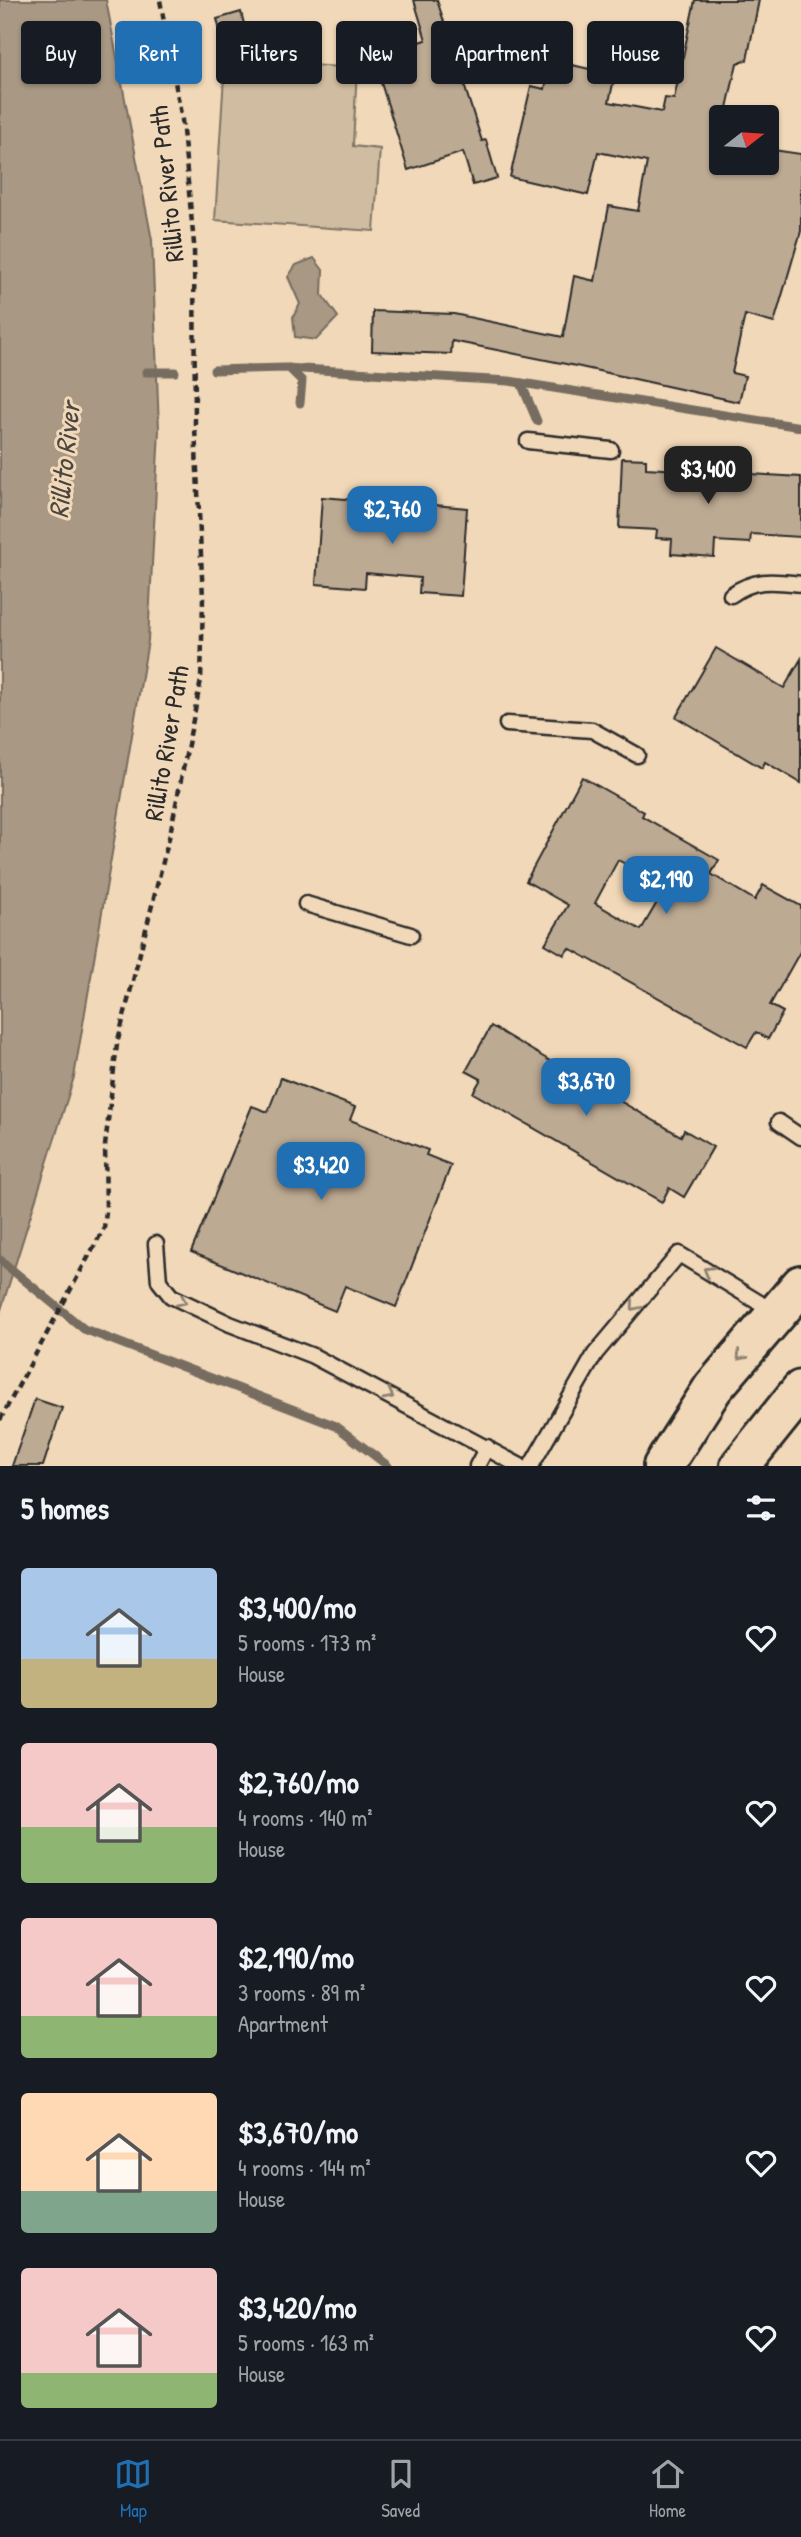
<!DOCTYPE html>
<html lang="en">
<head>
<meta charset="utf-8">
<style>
	body { margin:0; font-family:"Patrick Hand",sans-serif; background:#20242c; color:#f1f3f6; height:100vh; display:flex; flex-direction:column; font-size:26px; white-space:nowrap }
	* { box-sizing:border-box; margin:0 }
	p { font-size:23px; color:#9ea1a6 }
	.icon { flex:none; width:38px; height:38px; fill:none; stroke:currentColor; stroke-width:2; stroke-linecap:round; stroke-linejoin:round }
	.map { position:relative; height:1466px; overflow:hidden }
	.panel { display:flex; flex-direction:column; background:#171b24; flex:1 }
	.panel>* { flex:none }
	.top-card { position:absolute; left:21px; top:21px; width:760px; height:63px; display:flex; gap:14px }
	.needle { width:46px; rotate:73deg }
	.tools { position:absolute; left:709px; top:105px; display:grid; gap:14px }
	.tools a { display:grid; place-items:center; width:70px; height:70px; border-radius:7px; background:#171b24; box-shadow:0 2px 5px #0004; font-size:35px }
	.price { position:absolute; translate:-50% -60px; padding:0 16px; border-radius:14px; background:#1f6fb2; color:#fff; font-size:23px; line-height:46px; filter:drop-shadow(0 2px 4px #0008) }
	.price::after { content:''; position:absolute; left:50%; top:42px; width:21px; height:16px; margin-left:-10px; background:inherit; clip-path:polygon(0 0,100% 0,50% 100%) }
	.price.current { background:#222; color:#fff }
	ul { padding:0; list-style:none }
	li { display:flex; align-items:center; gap:21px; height:175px; padding:0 21px }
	li span { display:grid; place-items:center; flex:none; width:196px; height:140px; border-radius:7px; color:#555 }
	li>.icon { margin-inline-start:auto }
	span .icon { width:84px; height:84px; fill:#fffc; stroke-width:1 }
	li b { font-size:30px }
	h2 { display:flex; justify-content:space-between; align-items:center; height:84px; padding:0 21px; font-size:30px }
	.chip { padding:0 24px; border-radius:7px; background:#171b24; box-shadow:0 2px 5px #0004; font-size:24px; line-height:63px }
	.chip.current { background:#1f6fb2; color:#fff }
	.tabs { display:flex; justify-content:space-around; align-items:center; height:98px; border-top:2px solid #363941; background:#171b24; font-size:19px; color:#9ea1a6 }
	.tabs a { display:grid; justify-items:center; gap:4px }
	.tabs .current { color:#1f6fb2 }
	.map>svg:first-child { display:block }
	.green { fill:#d0bca0; stroke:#7e7466; stroke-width:2 }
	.water { fill:#a89884; stroke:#766c60; stroke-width:2 }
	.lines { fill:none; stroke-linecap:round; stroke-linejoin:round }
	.stream { stroke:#766c60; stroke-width:9 }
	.building { fill:#bdaa93; stroke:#2b2b2b; stroke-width:2; fill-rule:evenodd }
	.lane-casing { stroke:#2b2b2b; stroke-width:19 }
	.primary-casing { stroke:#2b2b2b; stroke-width:44 }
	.path { stroke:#2b2b2b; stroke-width:4.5; stroke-dasharray:7 5; stroke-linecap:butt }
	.lane { stroke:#f1d8b8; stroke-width:14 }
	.primary { stroke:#f1d8b8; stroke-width:38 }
	.oneway { stroke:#8e8272 }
	.labels { text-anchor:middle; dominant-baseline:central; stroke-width:6; stroke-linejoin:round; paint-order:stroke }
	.street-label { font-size:26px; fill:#2b2b2b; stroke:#f1d8b8 }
	.water-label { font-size:28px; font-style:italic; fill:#4a4641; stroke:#f1d8b8 }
</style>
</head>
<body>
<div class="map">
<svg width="801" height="1466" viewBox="0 0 801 1466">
	<rect width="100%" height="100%" fill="#f1d8b8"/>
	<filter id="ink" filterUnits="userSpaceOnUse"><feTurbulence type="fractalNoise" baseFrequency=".0143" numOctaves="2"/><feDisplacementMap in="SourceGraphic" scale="14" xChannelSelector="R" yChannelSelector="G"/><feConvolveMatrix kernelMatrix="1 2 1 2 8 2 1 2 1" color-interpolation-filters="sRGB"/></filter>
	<g filter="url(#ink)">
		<!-- green -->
		<path class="green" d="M225,60L357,68L353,146L380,149L374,231L215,220Z"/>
		<!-- water -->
		<g class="water">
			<path d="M0,0H106L152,240L159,430L148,641L74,1077L0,1313Z"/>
			<path d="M314,258L323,270L322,295L338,317L316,340L295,337L293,317L300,304L288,277L296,265Z"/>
		</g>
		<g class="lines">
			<!-- stream -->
			<g class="stream">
				<path d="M289,368L302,381L300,403"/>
				<path d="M214,370L285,368L509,381L801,427"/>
				<path d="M146,372H175"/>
				<path d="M521,383L537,421"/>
				<path d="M0,1260L84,1329L336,1426L388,1466"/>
			</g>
		</g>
		<!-- building -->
		<g class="building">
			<path d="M414,0H437L482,141L486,140L497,178L473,185L463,152L408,170L373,57L426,40Z"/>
			<path d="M695,0H759L747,60L737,63L725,117H721V163H766V149L801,154V231L774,323L745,315L732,373L745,376L739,402L576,366L452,341L451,354L372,351L373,311L454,314L563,337L574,276L595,281L609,206L638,211L647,162L598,152L588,195L510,177L531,86L545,89L551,60L615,75L609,102L662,112L665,98L674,99Z"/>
			<path d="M241,12L250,48L226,55L217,19Z"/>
			<path d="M622,458L646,459V468L801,477V537L751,534L750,543L715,541L714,557L671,554L672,539L656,538L657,530L619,528Z"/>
			<path d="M322,497L357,500L356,510L411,514L412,503L467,508L461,596L419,593L420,578L366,573L365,588L316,584Z"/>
			<path d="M716,648L784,688L801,659V783L765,762L762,768L676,717Z"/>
			<path d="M582,777L644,812L642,816L719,860L711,874L755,900L763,885L801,906V950L770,1005L783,1012L768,1039L756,1032L747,1047L569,948L564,955L545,944L568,905L526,881ZM618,860L666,887L641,930L595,903Z"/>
			<path d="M491,1026L557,1065L560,1060L581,1072L578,1077L681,1136L684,1130L713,1147L684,1197L669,1188L662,1202L473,1093L481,1079L466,1071Z"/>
			<path d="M281,1078L355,1107L350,1120L428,1150L426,1155L451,1165L396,1307L345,1286L335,1311L191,1252L252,1106L268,1112Z"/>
			<path d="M35,1399L62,1408L43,1466H12Z"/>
		</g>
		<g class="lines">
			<!-- lane casing -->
			<g class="lane-casing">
				<g id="lane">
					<path d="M528,441L611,450"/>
					<path d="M731,595C755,578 773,581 801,584"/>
					<path d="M507,724L592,730L637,755"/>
					<path d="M306,904L411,935"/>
					<path d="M779,1122L801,1137"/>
					<path d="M156,1244L159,1281L171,1296L230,1324L313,1356L520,1466"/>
					<path d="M477,1466L487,1447"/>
					<path d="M531,1466L595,1354L679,1254L776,1313"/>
				</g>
			</g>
			<!-- primary casing -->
			<g class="primary-casing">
				<g id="primary">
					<path d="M663,1466L713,1388L801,1285"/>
					<path d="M740,1466L801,1390"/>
				</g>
			</g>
			<!-- path -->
			<path class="path" d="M0,1420L104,1228L106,1212L105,1146L117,1044L170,834L201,680L203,598L195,428L194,244L182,120L160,0"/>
			<!-- lane -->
			<use href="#lane" class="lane"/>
			<!-- primary -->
			<use href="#primary" class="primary"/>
		</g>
		<!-- one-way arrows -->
		<defs><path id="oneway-chevron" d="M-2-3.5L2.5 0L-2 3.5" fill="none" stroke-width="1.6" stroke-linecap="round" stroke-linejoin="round" transform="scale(1.75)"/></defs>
		<g class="oneway">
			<use href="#oneway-chevron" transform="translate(708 1271) rotate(-149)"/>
			<use href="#oneway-chevron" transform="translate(182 1301) rotate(25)"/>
			<use href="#oneway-chevron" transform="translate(635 1306) rotate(130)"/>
			<use href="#oneway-chevron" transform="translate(741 1356) rotate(131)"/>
			<use href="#oneway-chevron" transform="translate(389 1395) rotate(28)"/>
		</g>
	</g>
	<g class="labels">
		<!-- street labels -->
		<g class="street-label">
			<text transform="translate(166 184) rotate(-96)">Rillito River Path</text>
			<text transform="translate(166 743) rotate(-80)">Rillito River Path</text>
		</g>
		<!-- water labels -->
		<g class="water-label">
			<text transform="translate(64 460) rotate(-84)">Rillito River</text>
		</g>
	</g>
</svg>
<div class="tools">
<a><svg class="needle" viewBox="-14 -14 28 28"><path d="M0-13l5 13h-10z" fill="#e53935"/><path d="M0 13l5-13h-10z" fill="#9ea1a6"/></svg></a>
</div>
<b class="price current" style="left:708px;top:506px">$3,400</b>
<b class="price" style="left:392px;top:546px">$2,760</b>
<b class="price" style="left:666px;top:916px">$2,190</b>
<b class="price" style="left:586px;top:1118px">$3,670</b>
<b class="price" style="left:321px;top:1202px">$3,420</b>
<div class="top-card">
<a class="chip">Buy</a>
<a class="chip current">Rent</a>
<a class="chip">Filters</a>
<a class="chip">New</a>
<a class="chip">Apartment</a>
<a class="chip">House</a>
</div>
</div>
<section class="panel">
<h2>5 homes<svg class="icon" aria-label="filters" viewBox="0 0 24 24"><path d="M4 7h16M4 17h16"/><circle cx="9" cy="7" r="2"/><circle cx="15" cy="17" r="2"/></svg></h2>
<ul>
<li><span style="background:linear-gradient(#a9c7e8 65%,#c2b280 0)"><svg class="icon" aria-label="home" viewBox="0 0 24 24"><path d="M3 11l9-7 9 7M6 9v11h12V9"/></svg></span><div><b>$3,400/mo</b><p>5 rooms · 173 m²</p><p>House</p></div><svg class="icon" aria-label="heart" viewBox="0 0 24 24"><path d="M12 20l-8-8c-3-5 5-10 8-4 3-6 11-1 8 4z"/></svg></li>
<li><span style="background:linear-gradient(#f6c9c9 60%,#8fb573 0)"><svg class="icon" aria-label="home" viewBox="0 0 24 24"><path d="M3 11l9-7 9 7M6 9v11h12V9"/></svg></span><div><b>$2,760/mo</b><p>4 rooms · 140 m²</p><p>House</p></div><svg class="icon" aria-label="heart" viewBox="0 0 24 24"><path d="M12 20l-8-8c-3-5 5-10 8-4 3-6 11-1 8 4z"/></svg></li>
<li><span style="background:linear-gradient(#f6c9c9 70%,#8fb573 0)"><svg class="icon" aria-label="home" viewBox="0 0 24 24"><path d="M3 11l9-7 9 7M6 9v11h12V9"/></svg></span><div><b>$2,190/mo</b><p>3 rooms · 89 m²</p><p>Apartment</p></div><svg class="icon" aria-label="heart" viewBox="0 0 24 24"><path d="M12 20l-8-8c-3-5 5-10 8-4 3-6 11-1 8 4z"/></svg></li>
<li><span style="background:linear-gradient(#ffd9b3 70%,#7fa58c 0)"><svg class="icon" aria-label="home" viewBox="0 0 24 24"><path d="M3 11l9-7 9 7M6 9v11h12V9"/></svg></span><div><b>$3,670/mo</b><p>4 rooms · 144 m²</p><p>House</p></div><svg class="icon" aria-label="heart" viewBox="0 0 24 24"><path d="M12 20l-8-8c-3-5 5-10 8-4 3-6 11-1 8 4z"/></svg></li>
<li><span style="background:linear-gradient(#f6c9c9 75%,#8fb573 0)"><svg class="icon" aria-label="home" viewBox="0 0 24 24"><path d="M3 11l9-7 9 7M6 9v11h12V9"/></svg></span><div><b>$3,420/mo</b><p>5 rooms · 163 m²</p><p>House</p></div><svg class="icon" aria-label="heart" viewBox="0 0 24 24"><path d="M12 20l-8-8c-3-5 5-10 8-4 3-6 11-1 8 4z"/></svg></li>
</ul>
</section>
<nav class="tabs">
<a class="current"><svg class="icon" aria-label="map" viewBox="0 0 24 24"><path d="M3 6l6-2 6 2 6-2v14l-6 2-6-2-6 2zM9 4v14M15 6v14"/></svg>Map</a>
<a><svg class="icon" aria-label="saved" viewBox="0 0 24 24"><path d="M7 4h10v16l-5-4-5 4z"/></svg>Saved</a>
<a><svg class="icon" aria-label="home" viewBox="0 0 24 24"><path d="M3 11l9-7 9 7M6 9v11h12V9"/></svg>Home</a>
</nav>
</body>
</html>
